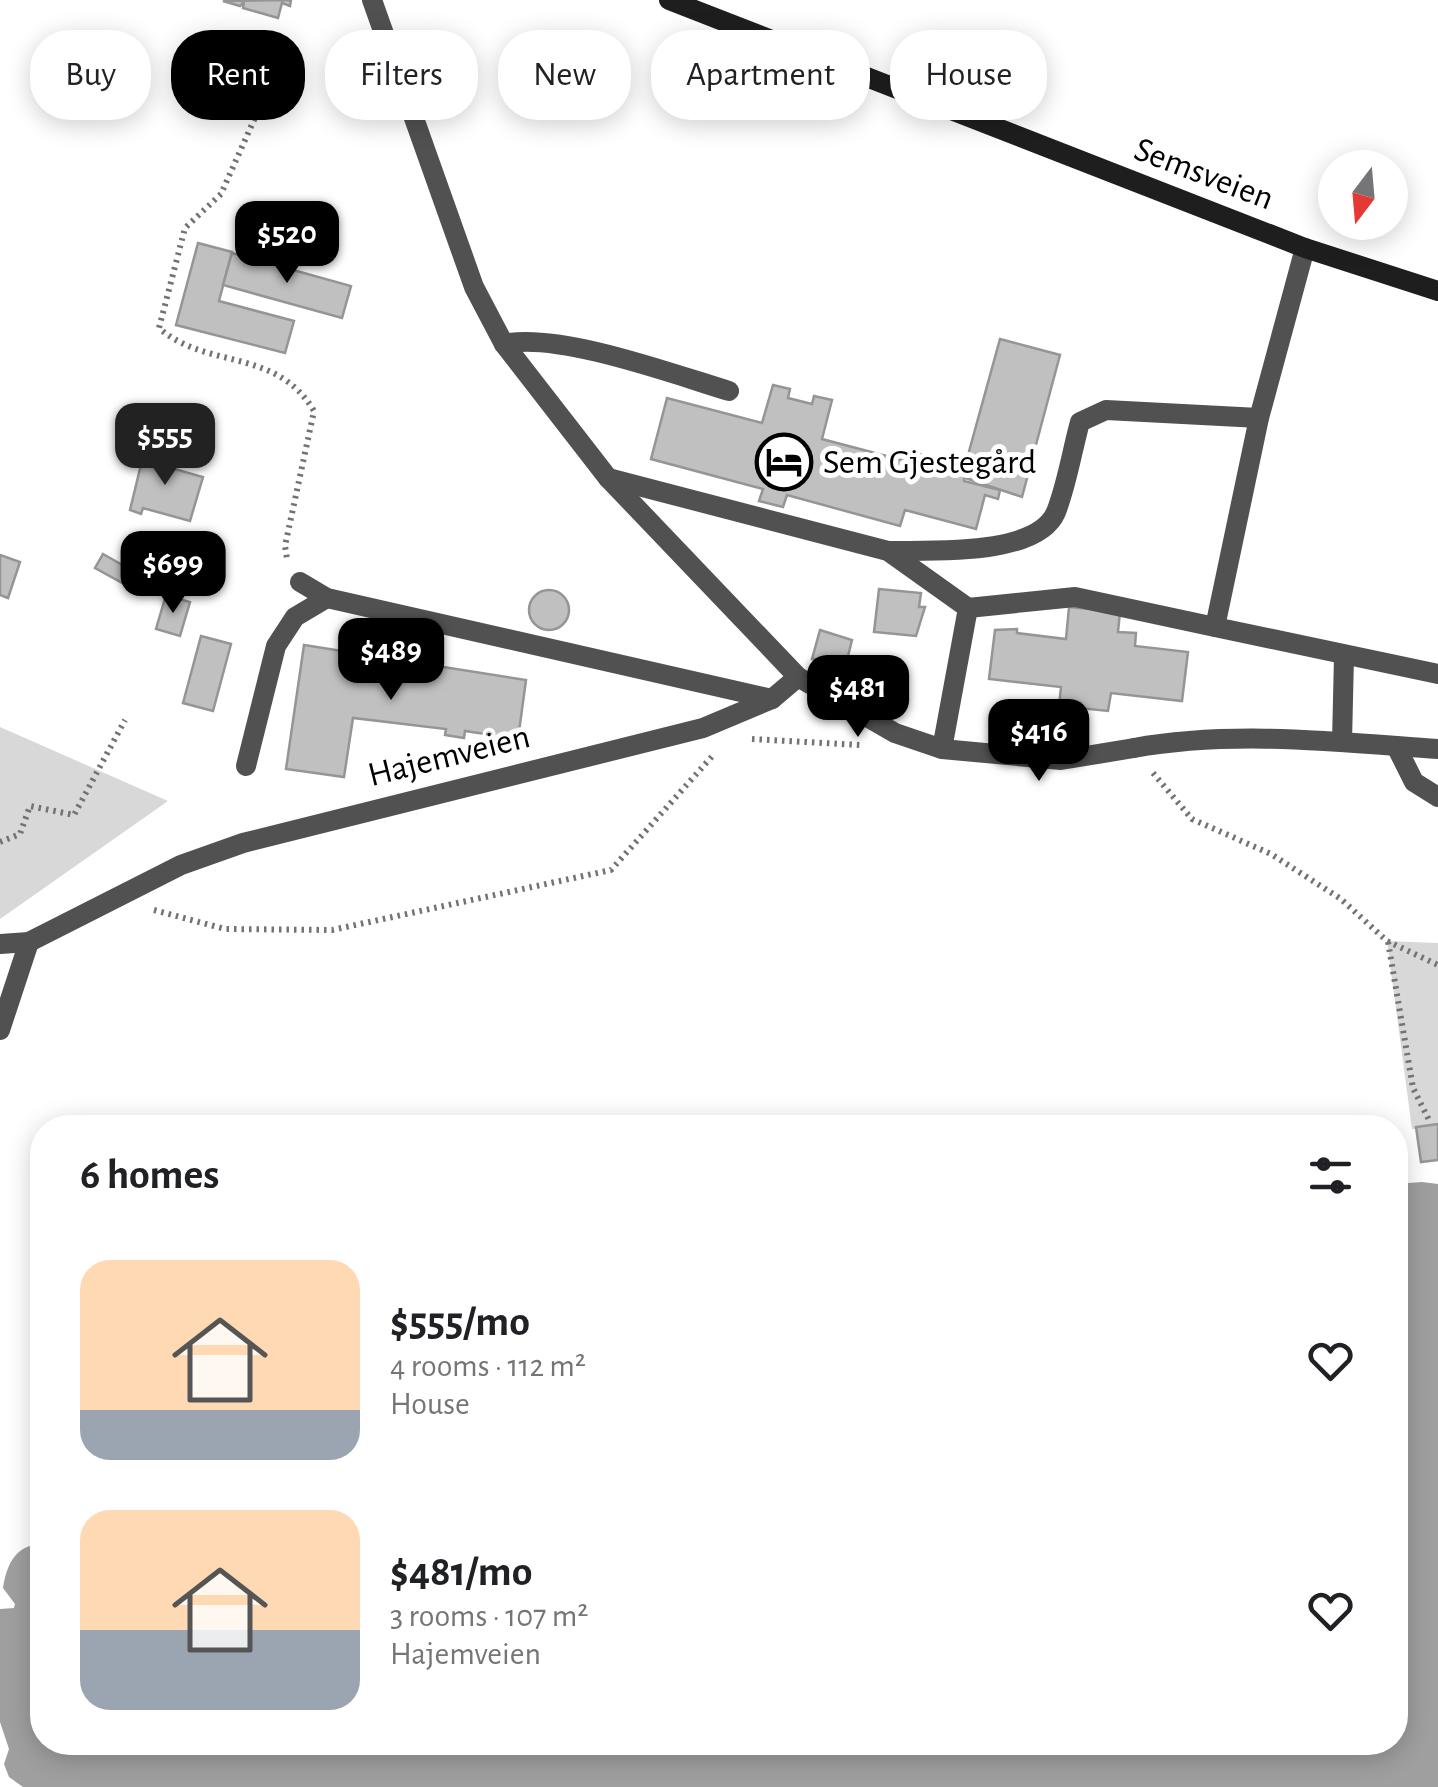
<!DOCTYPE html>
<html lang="en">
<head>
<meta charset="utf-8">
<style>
	body { margin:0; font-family:"Alegreya Sans",sans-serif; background:#f2f2f2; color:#202124; height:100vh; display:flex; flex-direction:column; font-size:38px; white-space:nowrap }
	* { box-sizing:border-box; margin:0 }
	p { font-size:32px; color:#757577 }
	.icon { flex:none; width:55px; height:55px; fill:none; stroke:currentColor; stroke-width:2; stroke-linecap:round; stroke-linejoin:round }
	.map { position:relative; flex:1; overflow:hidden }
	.panel { position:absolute; left:30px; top:1115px; width:1378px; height:640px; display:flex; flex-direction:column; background:#fff; border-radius:40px; box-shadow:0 5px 25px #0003 }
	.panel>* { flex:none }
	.guide { position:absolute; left:30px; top:30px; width:1380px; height:90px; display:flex; gap:20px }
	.needle { width:65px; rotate:196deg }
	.fabs { position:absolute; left:1318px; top:150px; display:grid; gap:20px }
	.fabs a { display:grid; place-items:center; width:90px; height:90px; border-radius:50%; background:#fff; box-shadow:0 5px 25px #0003; font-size:50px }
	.price { position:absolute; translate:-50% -85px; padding:0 22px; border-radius:20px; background:#000; color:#fff; font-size:32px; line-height:65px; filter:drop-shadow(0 2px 5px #0008) }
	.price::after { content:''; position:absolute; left:50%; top:60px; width:30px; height:22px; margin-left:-15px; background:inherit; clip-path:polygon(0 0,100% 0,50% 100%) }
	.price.on { background:#222; color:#fff }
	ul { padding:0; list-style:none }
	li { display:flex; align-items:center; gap:30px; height:250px; padding:0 50px }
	li span { display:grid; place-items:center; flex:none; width:280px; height:200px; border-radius:30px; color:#555 }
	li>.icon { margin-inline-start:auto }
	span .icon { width:120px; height:120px; fill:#fffc; stroke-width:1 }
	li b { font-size:42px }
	h2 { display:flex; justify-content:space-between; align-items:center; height:120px; padding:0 50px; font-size:42px }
	.tag { padding:0 35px; border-radius:40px; background:#fff; box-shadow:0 5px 25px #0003; font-size:35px; line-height:90px }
	.tag.on { background:#000; color:#fff }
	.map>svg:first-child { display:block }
	.green { fill:#d8d8d8 }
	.water { fill:#9f9f9f }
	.building { fill:#c0c0c0; stroke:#959595; stroke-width:2.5 }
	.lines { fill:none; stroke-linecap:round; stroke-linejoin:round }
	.path { stroke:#737373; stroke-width:6; stroke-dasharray:2.5 5; stroke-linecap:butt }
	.lane { stroke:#515151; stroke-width:20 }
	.street { stroke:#515151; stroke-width:20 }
	.secondary { stroke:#1e1e1e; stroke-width:20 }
	.labels { text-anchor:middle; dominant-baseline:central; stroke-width:10; stroke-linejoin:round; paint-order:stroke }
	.street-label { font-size:35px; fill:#000; stroke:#fff }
	.poi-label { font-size:35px; fill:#000; stroke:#fff; text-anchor:start }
</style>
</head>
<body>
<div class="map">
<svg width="1438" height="1787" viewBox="0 0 1438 1787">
	<rect width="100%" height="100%" fill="#fff"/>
	<!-- green -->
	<g class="green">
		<path d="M0,727L168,801L0,919Z"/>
		<path d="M1387,941L1438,943V1129H1412Z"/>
	</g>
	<!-- water -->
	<path class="water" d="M1422,1182L1438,1184V1787H23L9,1777L4,1764L9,1749L0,1722V1609L14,1608L15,1604L3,1588C7,1563 16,1545 42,1544V1742H1395V1184Z"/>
	<!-- building -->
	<g class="building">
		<path d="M291,0L290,6L282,3L278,18L243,8L244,2L240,6L223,1Z"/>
		<path d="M198,243L232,252L219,301L294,321L285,353L176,325Z"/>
		<path d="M232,253L351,286L342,318L223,285Z"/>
		<path d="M1000,339L1060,355L1022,497L962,477Z"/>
		<path d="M773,385L790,389L788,398L812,404L814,396L832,400L822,439L913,463L916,453L965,466L964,481L1000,490L998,499L985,495L976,529L905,510L900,526L787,495L783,507L759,501L763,489L651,459L667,398L762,423Z"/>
		<path d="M145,448L168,454L164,466L203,477L190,521L143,508L141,514L130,510Z"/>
		<path d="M103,554L133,571L126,585L95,568Z"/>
		<path d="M0,555L20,562L8,598L0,595Z"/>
		<path d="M879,589L921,593L919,607H925L916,636L874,632Z"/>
		<circle cx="549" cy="610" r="20"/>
		<path d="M166,595L190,602L180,636L156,629Z"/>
		<path d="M1069,607L1120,612L1118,632L1136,633L1135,646L1188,652L1182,701L1111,693L1108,711L1059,706L1061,687L989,679L995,630L1017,629V633L1066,639Z"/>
		<path d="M820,630L852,640L845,668L812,659Z"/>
		<path d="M201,636L231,644L213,711L183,703Z"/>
		<path d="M304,645L526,680L518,739L465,731L464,738L445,735L446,729L353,718L344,777L286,769Z"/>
		<path d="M1438,1124V1160L1421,1162L1416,1127Z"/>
	</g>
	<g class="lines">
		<!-- path -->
		<g class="path">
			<path d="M282,57L221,194L185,228L159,328C207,370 276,347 314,411L285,546L287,559"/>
			<path d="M752,739L860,745"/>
			<path d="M1153,773L1192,819L1271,854L1341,899L1387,941L1438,965"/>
			<path d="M0,842L20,834L30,806L74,815L125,720"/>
			<path d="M154,910L225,929L332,930L611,870L715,753"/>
			<path d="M1388,942L1413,1088L1429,1120"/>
		</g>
		<!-- lane -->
		<g class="lane">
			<path d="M1305,248L1259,418L1215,627L1438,674"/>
			<path d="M504,344C558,332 673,374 729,391"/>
			<path d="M608,478L888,551L968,608L942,749"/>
			<path d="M888,551C929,550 1037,557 1056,512C1067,484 1072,451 1080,422L1106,410L1259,418"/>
			<path d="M300,582L327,598L772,699"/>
			<path d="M968,608L1075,597L1215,627"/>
			<path d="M1342,742L1344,656"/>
			<path d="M1396,746L1414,782L1438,797"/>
			<path d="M1134,748C1233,730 1338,742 1438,749"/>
			<path d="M246,766L276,646L295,617L327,598"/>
		</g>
		<!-- street -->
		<g class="street">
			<path d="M372,0L474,287L504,344L608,478L798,677L895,733L942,749L1061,760L1134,748"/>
			<path d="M0,944L29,942L181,865L243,843L703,728L772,699L798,677"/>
			<path d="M0,1030L29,942"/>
		</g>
		<!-- secondary -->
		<path class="secondary" d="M669,0L1305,248L1438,291"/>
	</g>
	<!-- icons -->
	<defs>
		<g id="hotel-ring" transform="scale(2.875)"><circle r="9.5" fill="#fff" stroke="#000" stroke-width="1.5"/><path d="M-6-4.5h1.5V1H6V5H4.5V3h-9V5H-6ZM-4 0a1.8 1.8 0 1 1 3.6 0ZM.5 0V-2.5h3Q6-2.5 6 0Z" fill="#000"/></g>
	</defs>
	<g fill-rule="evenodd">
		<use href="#hotel-ring" x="784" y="462"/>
	</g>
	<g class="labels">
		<!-- street labels -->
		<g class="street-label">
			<text transform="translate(1204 174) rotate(21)">Semsveien</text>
			<text transform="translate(449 756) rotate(-14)">Hajemveien</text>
		</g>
		<!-- poi labels -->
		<g class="poi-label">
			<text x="823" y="462">Sem Gjestegård</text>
		</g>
	</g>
</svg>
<div class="fabs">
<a><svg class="needle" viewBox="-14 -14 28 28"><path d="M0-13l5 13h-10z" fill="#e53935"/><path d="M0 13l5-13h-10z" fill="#757577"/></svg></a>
</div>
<b class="price" style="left:287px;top:286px">$520</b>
<b class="price on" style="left:165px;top:488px">$555</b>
<b class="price" style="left:173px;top:616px">$699</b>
<b class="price" style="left:391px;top:703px">$489</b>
<b class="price" style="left:858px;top:740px">$481</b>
<b class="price" style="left:1039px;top:784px">$416</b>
<div class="guide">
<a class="tag">Buy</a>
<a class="tag on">Rent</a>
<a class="tag">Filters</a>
<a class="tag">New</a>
<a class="tag">Apartment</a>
<a class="tag">House</a>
</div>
<section class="panel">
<h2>6 homes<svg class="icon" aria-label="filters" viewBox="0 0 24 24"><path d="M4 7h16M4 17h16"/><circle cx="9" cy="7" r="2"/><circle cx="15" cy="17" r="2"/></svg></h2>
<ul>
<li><span style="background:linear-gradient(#ffd9b3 75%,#9aa5b1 0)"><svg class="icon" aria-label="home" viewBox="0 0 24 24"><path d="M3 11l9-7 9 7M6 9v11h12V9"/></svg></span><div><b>$555/mo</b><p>4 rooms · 112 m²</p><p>House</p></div><svg class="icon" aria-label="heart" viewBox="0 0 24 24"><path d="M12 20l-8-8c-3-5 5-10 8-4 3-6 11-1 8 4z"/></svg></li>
<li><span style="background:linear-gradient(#ffd9b3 60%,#9aa5b1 0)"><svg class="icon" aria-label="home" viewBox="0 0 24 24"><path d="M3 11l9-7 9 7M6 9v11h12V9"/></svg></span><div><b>$481/mo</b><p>3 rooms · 107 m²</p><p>Hajemveien</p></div><svg class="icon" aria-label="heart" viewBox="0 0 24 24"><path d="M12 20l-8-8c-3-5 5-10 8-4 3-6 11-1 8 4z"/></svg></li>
</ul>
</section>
</div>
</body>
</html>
